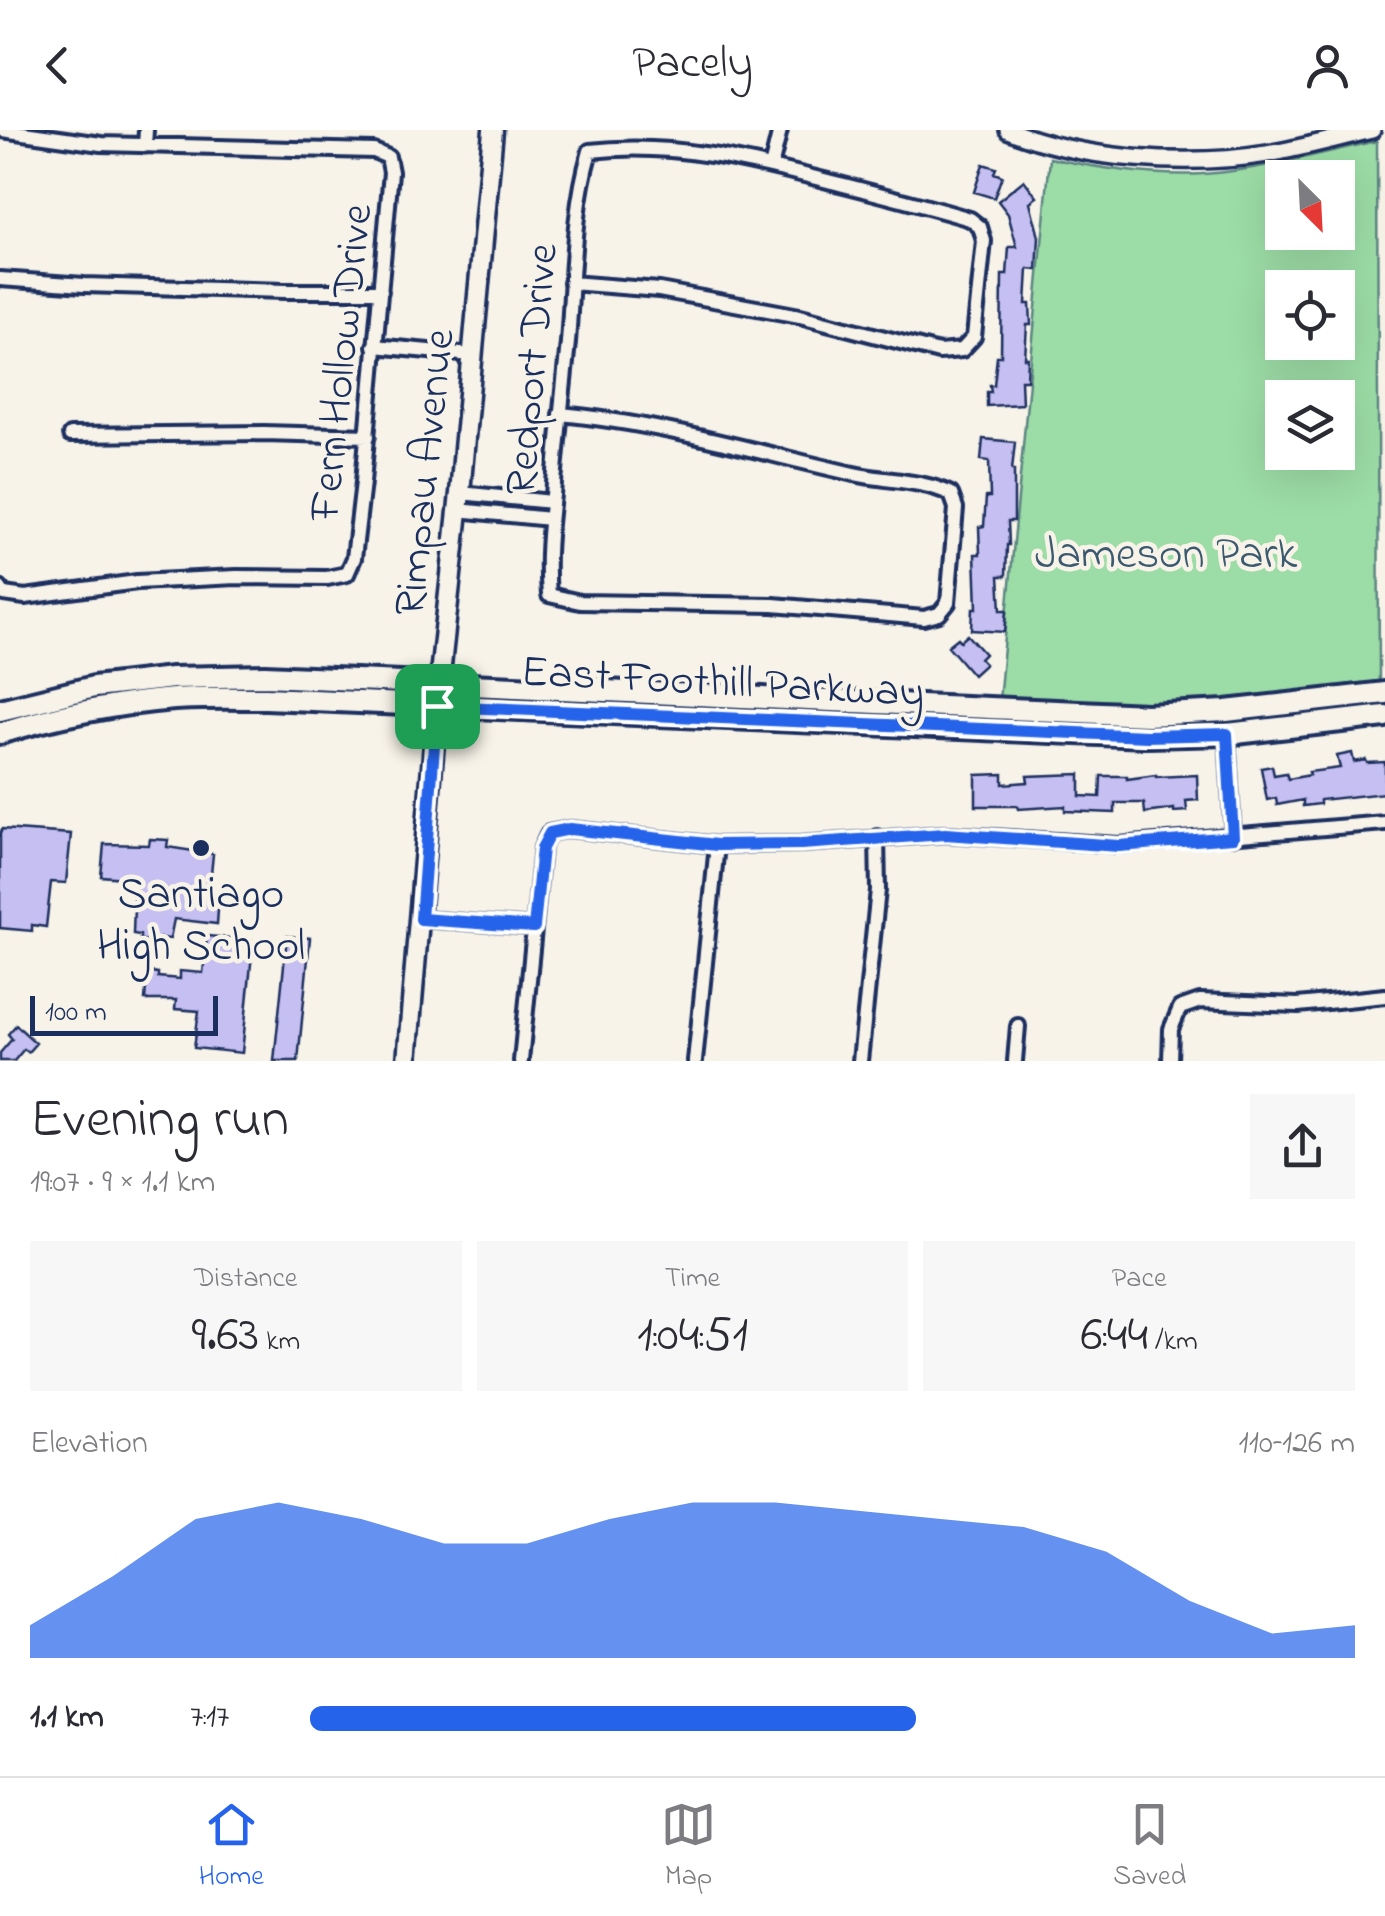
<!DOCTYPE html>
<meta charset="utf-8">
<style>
body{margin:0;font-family:"Indie Flower",sans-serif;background:#f7f7f7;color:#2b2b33;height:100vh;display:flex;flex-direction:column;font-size:38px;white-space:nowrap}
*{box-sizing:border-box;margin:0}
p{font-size:32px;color:#7c7c81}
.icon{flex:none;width:55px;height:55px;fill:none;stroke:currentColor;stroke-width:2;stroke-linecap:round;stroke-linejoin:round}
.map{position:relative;height:931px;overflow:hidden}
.drawer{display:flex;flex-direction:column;background:#fff;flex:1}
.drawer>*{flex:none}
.needle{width:65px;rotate:156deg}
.controls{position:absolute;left:1265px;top:30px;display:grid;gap:20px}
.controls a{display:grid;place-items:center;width:90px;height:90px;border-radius:0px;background:#fff;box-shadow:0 10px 40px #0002;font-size:50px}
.scale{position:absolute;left:30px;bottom:25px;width:188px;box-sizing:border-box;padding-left:10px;border:5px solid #1b2f5e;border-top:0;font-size:28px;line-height:35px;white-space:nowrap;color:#1b2f5e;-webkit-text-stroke:8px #f7f3e8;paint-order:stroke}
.pin{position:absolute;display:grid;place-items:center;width:85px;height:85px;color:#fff;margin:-42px;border-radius:20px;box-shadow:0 5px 15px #0006}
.round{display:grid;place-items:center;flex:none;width:105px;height:105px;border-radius:0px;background:#f7f7f7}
.head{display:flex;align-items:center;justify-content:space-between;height:170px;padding:0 30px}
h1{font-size:55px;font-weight:600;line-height:75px}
.figures{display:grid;grid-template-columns:repeat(3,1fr);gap:15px;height:170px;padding:10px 30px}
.figures div{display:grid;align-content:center;border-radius:0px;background:#f7f7f7;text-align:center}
.figures b{font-size:50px;font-weight:600}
.figures small{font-size:28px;font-weight:400}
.figures p{font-size:28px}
.chart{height:280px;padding:20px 30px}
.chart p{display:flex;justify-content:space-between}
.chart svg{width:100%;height:180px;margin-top:10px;fill:#2563eb;opacity:.7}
ul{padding:0 30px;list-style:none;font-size:32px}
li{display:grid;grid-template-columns:160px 120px 1fr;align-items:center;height:75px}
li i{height:25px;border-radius:12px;background:#2563eb}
header{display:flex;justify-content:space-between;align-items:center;height:130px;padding:0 30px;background:#fff;font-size:45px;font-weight:600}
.menu{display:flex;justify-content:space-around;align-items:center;height:140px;border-top:2px solid #e1e1e2;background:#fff;font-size:28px;color:#7c7c81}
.menu a{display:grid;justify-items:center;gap:5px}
.menu .current{color:#2563eb}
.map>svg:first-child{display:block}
.green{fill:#9cdca6;stroke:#5c8682;stroke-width:2.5;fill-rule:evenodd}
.building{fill:#c6bff1;stroke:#1b2f5e;stroke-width:2.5}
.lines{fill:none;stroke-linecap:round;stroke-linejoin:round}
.minor-casing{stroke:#1b2f5e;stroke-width:20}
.tertiary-casing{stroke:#1b2f5e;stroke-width:22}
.secondary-casing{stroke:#1b2f5e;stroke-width:25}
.primary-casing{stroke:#1b2f5e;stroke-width:28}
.minor{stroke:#f7f3e8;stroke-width:12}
.tertiary{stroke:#f7f3e8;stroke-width:15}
.secondary{stroke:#f7f3e8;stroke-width:18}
.primary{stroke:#f7f3e8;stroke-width:20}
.route-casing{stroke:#fff;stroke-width:20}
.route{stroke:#2563eb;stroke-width:12}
.poi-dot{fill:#1b2f5e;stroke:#f7f3e8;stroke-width:4}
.labels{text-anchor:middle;stroke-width:9;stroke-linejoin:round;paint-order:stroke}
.street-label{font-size:45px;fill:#1b2f5e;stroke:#f7f3e8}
.park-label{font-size:45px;fill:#3b5a70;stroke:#f7f3e8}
.poi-label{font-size:45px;fill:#1b2f5e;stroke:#f7f3e8}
</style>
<header><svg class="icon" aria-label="back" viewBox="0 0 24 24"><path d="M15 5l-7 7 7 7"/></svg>Pacely<svg class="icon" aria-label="person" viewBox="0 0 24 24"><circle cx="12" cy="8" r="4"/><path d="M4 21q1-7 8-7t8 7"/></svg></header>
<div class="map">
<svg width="1385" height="931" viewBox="0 0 1385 931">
<rect width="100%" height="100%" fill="#f7f3e8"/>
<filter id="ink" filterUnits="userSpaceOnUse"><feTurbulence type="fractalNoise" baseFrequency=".01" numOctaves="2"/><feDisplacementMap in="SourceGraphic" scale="20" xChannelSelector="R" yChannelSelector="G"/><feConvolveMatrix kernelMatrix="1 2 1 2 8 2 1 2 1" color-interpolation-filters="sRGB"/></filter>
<g filter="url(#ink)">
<!-- green -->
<path class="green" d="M 1377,11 L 1379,551 L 1189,574 L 999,571 L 1050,28 C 1097,38 1155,47 1203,44 C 1262,40 1320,23 1377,11 ZM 1282,48 L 1338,48 L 1338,102 L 1282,102 ZM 1282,158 L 1338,158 L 1338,212 L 1282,212 ZM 1282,268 L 1338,268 L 1338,322 L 1282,322 Z"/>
<!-- building -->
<path class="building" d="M 983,34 L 996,38 L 994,43 L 1002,46 L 994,68 L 974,62 Z
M 1024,50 L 1037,67 L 1030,72 L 1039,107 L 1037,140 L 1028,139 L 1026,174 L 1030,174 L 1031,195 L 1027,195 L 1025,228 L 1028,228 L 1027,250 L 1021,250 L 1022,274 L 987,276 L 987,262 L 991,262 L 990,255 L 994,255 L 997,226 L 1001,226 L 1002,145 L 1007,145 L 1009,117 L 1017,117 L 1008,84 L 998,71 Z
M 983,309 L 1015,312 L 1012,340 L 1014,340 L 1014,391 L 1008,391 L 1009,415 L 1007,415 L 1006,446 L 999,446 L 1001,480 L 1007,480 L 1005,502 L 972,500 L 973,478 L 977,478 L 975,424 L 980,424 L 979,397 L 984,396 L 986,367 L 990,367 L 989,331 L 981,330 Z
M 968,505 L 985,524 L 980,529 L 985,534 L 973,545 L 948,516 L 958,508 L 961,511 Z
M 1352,623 L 1354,632 L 1366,630 L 1367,633 L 1385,632 L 1385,663 L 1320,670 L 1320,674 L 1303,676 L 1303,670 L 1277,675 L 1276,668 L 1267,670 L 1261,638 L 1272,636 L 1274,645 L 1286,643 L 1288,649 L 1310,645 L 1309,642 L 1340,638 L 1337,626 Z
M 1003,644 L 1003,654 L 1028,652 L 1027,646 L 1080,644 L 1080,666 L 1100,667 L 1101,646 L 1127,646 L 1127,649 L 1156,645 L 1156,647 L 1197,645 L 1198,670 L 1186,671 L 1187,681 L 1174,682 L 1174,679 L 1145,683 L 1144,673 L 1115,673 L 1115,683 L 1065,681 L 1065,676 L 1018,679 L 1017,676 L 976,676 L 976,645 Z
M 2,699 L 71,704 L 66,753 L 51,752 L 46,797 L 32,795 L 32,801 L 0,798 L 0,704 Z
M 150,709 L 168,710 L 167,717 L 213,724 L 209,765 L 219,766 L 217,794 L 174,789 L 170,809 L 160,808 L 160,812 L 140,810 L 140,805 L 133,804 L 135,749 L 101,746 L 104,714 L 149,715 Z
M 207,806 L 252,810 L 253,814 L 242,923 L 194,918 L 199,881 L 175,879 L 176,870 L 145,870 L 147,842 L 158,843 L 158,847 L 180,849 L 180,841 L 203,843 Z
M 287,806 L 310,808 L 298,931 L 274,931 Z
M 16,895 L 36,913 L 28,922 L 24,919 L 14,931 L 0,931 L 0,923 L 12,909 L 8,904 Z"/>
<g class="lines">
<!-- minor casing -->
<g class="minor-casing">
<path id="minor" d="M 145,16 L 146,0
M 771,37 L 780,0
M 0,149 L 84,155 L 285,161 L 381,161
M 374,216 L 472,225
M 560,284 C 659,293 757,322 854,344 C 885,351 923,350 951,364 L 956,378 L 948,473 L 939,484 L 924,488 L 773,475 L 580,472 L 549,465 C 546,430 549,400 553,365 C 557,314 563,263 568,212 C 573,149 572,82 590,21 C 670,11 750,31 828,51 C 875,63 923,75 970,89 L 980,97 L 984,111 L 974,207 L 962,220 L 939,222 L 800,186 L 659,160 L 571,153
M 70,305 L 264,303 L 368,306
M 460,363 L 552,372
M 458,380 L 550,389
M 0,458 L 4,464 L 25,467 L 137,452 L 236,447 L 327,448 L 347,444 L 354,428 L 363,352 L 391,42 L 388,27 L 374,21 L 101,14 L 2,0
M 1227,604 L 1233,707
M 421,789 L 534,797
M 521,931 L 542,718 L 549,703 L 570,699 L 717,715 L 801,714 L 945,704 L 1119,715 L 1385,693
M 695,931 L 717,715
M 860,931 L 878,760 L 877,707
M 1015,931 L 1018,896
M 1170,931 L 1171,899 L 1180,878 L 1200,871 L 1298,875 L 1385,866"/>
</g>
<!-- tertiary casing -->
<g class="tertiary-casing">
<path id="tertiary" d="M 1008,0 C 1081,30 1188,37 1267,24 C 1302,18 1337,8 1372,0"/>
</g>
<!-- secondary casing -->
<g class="secondary-casing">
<path id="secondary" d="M 407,931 L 439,554 L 460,363 L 493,0"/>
</g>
<!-- primary casing -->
<g class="primary-casing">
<path id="primary" d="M 0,580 L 94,557 L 172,548 L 265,546 L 1147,585 L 1226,581 L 1385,563
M 0,603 C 57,585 115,574 174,569 C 204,567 236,568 266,568 L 1147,606 L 1227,604 L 1385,586"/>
</g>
<!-- minor -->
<use href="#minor" class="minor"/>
<!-- tertiary -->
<use href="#tertiary" class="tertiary"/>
<!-- secondary -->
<use href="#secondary" class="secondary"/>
<!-- primary -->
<use href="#primary" class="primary"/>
</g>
</g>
<g class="lines" filter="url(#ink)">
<!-- route casing -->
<g class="route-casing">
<path id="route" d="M 437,576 L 1147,606 L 1227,604 L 1233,707 L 1119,716 L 945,704 L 801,714 L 717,715 L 570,699 L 550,703 L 542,718 L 534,797 L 421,789 Z"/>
</g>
<!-- route -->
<use href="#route" class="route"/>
</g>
<!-- markers -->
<circle class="poi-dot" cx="201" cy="718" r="10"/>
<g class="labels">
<!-- street labels -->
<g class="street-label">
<text transform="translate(338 232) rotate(-84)" y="16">Fern Hollow Drive</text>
<text transform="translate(529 239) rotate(-85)" y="16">Redport Drive</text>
<text transform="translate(422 342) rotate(-84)" y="16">Rimpau Avenue</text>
<text transform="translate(723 549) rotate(3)" y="16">East Foothill Parkway</text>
</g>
<!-- park labels -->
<g class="park-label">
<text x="1166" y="437">Jameson Park</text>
</g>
<!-- poi labels -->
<g class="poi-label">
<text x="201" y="777">Santiago<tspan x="201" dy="52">High School</tspan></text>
</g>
</g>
</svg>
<div class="controls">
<a><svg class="needle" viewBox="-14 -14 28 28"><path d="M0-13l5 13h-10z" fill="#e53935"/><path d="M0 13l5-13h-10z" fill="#7c7c81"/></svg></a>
<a><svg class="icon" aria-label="locate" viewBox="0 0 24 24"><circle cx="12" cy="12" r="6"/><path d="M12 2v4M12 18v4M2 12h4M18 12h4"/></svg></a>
<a><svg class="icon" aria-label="layers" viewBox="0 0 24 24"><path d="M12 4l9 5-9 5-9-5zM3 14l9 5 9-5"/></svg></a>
</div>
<div class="scale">100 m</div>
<div class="pin" style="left:437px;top:576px;background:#1e9e55"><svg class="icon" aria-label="arrive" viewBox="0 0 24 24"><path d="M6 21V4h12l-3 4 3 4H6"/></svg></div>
</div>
<section class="drawer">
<div class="head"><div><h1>Evening run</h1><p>19:07 · 9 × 1.1 km</p></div><a class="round"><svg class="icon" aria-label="share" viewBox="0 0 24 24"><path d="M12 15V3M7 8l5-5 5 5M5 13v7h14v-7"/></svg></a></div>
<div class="figures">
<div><p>Distance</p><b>9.63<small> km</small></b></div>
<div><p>Time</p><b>1:04:51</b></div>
<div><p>Pace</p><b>6:44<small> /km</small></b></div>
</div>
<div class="chart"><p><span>Elevation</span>110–126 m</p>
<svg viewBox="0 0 160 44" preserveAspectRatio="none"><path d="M0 44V36L10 24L20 10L30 6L40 10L50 16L60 16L70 10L80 6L90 6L100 8L110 10L120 12L130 18L140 30L150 38L160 36V44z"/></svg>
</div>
<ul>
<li><b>1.1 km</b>7:17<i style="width:58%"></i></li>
</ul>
</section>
<nav class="menu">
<a class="current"><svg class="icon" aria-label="home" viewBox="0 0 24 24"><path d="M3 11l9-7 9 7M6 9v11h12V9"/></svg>Home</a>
<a><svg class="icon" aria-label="map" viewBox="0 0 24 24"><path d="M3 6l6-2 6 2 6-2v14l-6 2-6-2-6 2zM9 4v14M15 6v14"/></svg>Map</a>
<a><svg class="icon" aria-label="saved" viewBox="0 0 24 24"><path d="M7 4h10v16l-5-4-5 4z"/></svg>Saved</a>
</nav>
